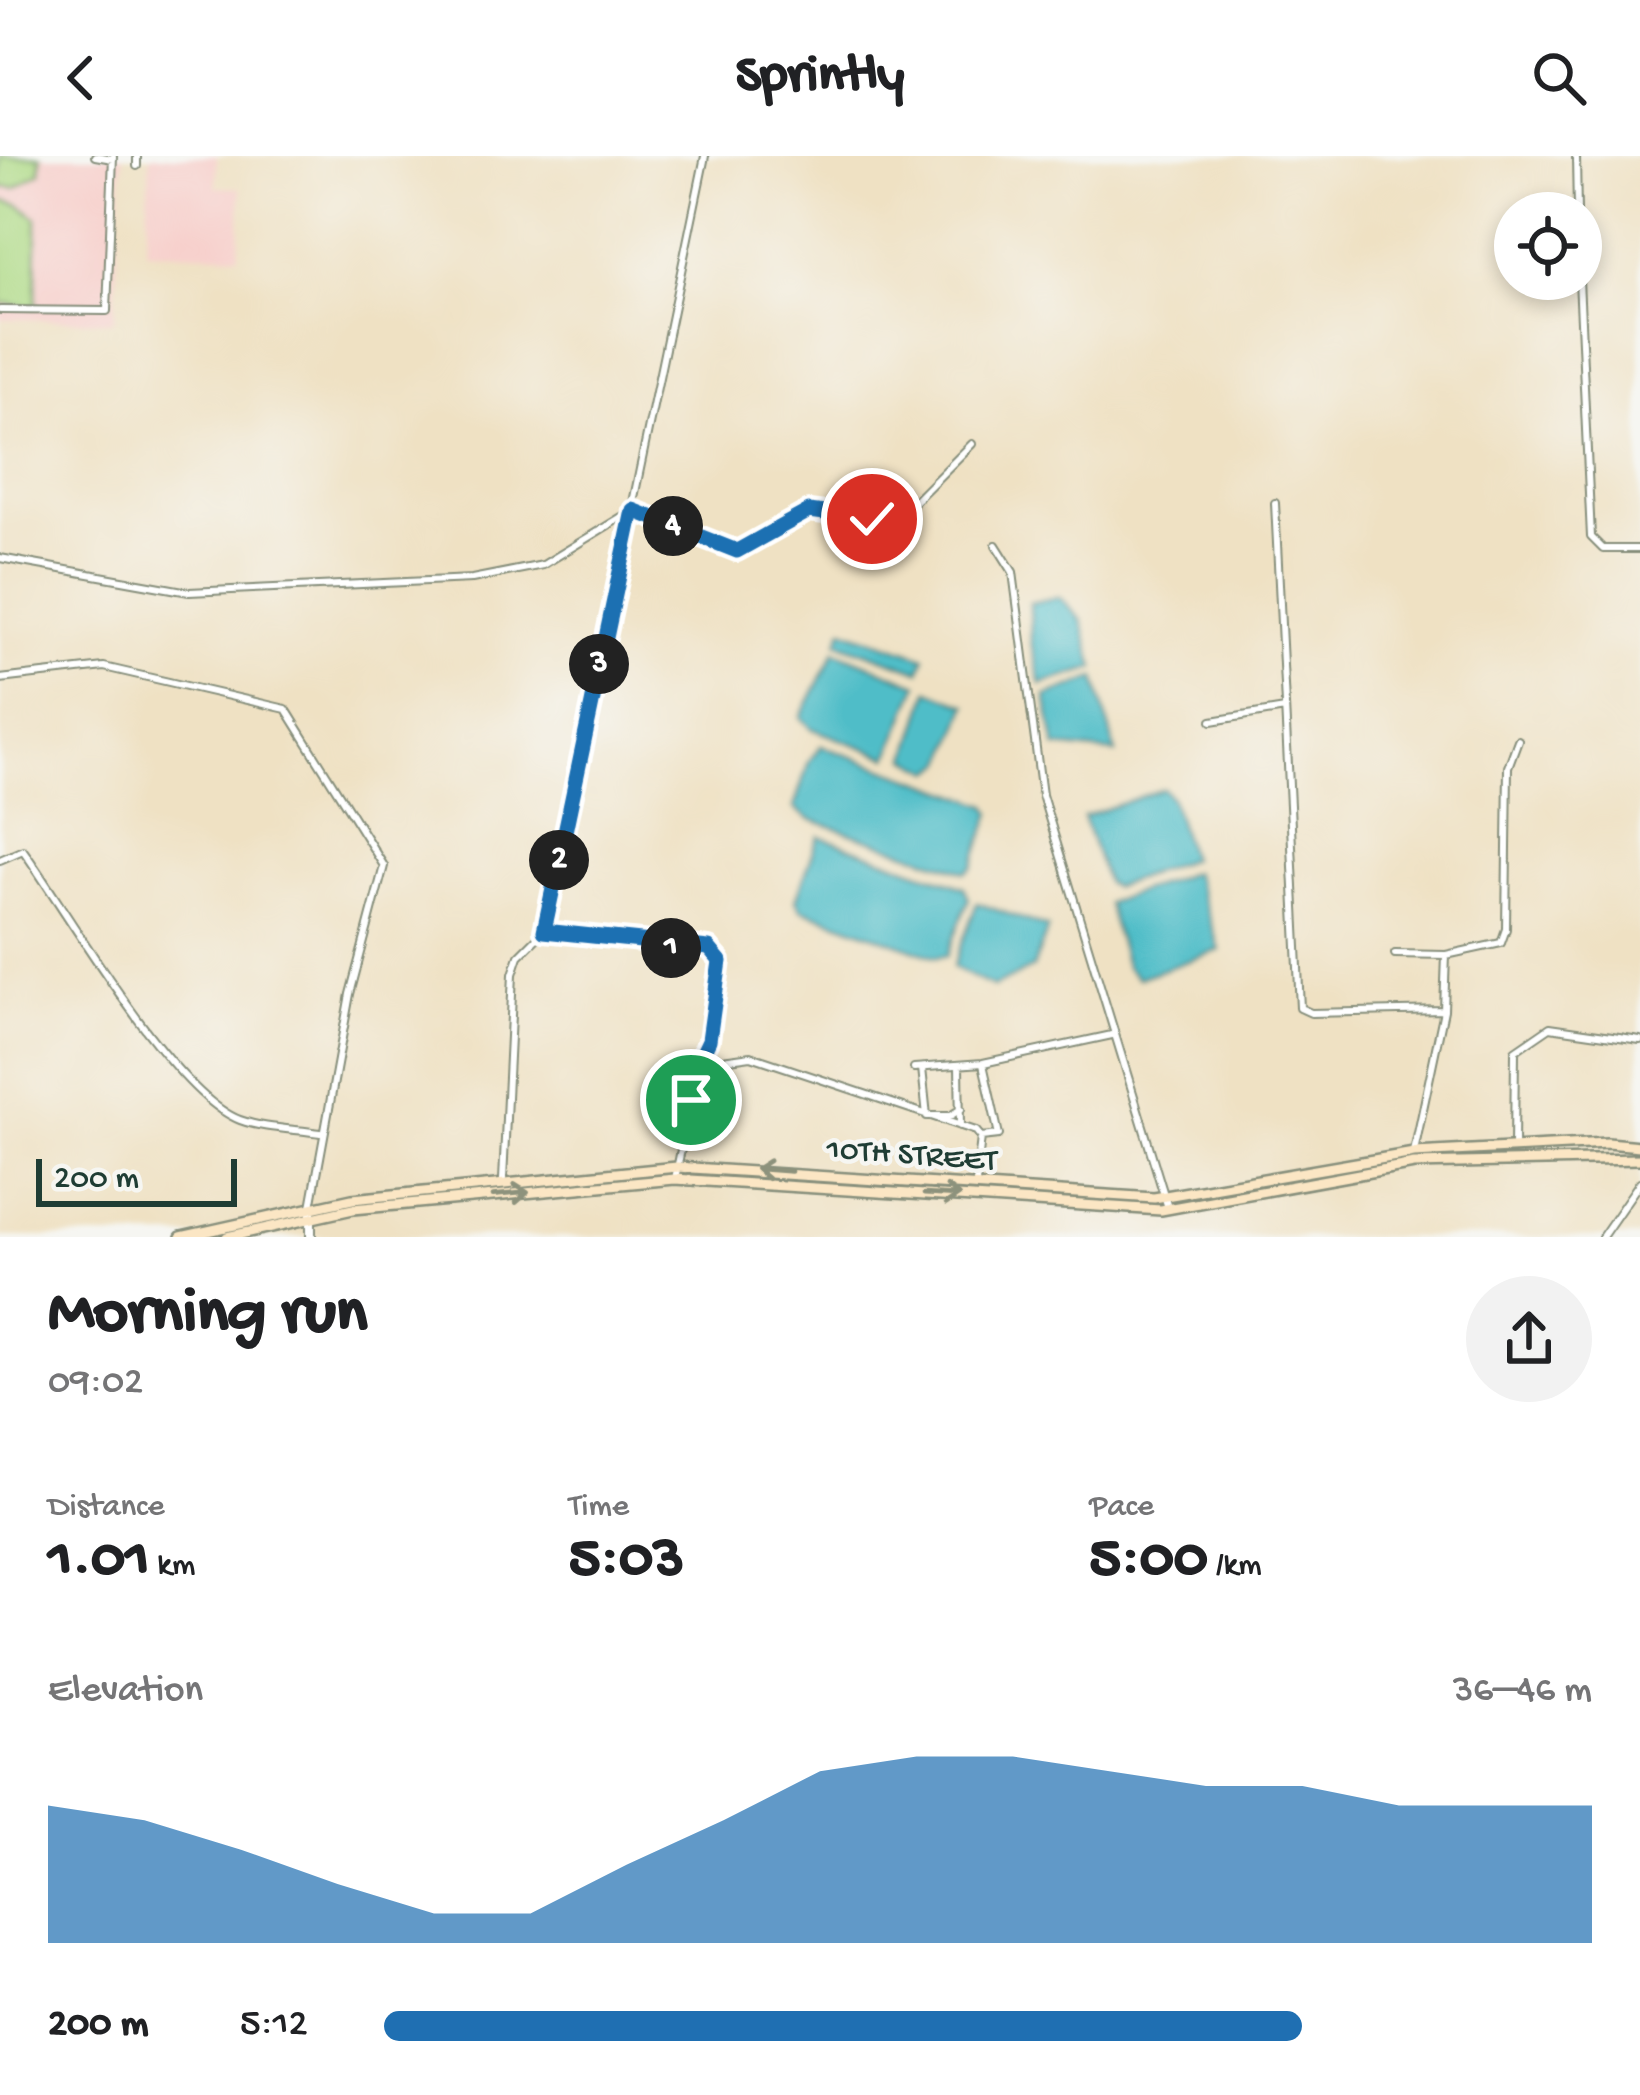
<!DOCTYPE html>
<meta charset="utf-8">
<style>
body{margin:0;font-family:"Gochi Hand",sans-serif;background:#f2f2f2;color:#202124;height:100vh;display:flex;flex-direction:column;font-size:45px;white-space:nowrap}
*{box-sizing:border-box;margin:0}
p{font-size:39px;color:#757577}
.icon{flex:none;width:66px;height:66px;fill:none;stroke:currentColor;stroke-width:2;stroke-linecap:round;stroke-linejoin:round}
.map{position:relative;height:1081px;overflow:hidden}
.side{display:flex;flex-direction:column;background:#fff;flex:1}
.side>*{flex:none}
.buttons{position:absolute;left:1494px;top:36px;display:grid;gap:24px}
.buttons a{display:grid;place-items:center;width:108px;height:108px;border-radius:50%;background:#fff;box-shadow:0 6px 18px #0003;font-size:60px}
.scale{position:absolute;left:36px;bottom:30px;width:201px;box-sizing:border-box;padding-left:12px;border:6px solid #1f3d34;border-top:0;font-size:33px;line-height:42px;white-space:nowrap;color:#1f3d34;-webkit-text-stroke:9px #f6f6f2;paint-order:stroke}
.pin{position:absolute;display:grid;place-items:center;width:102px;height:102px;color:#fff;margin:-51px;border:6px solid #fff;border-radius:50%;box-shadow:0 3px 12px #0007}
.km{position:absolute;width:60px;height:60px;margin:-30px;border-radius:50%;background:#222;color:#fff;font-size:33px;line-height:60px;text-align:center}
.round{display:grid;place-items:center;flex:none;width:126px;height:126px;border-radius:63px;background:#f2f2f2}
.head{display:flex;align-items:center;justify-content:space-between;height:204px;padding:0 48px}
h1{font-size:66px;font-weight:700;line-height:90px}
.stats{display:grid;grid-template-columns:repeat(3,1fr);gap:18px;height:204px;padding:12px 48px}
.stats div{display:grid;align-content:center}
.stats b{font-size:60px;font-weight:700}
.stats small{font-size:33px;font-weight:400}
.stats p{font-size:33px}
.chart{height:336px;padding:24px 48px}
.chart p{display:flex;justify-content:space-between}
.chart svg{width:100%;height:216px;margin-top:12px;fill:#1f6fb2;opacity:.7}
ul{padding:0 48px;list-style:none;font-size:39px}
li{display:grid;grid-template-columns:192px 144px 1fr;align-items:center;height:90px}
li i{height:30px;border-radius:15px;background:#1f6fb2}
header{display:flex;justify-content:space-between;align-items:center;height:156px;padding:0 48px;background:#fff;font-size:54px;font-weight:700}
.map>svg:first-child{display:block}
.built{fill:#f7d0cc}
.green{fill:#afda86;stroke:#678c5d;stroke-width:3}
.water{fill:#50bdc8;stroke:#387d7e;stroke-width:3}
.lines{fill:none;stroke-linecap:round;stroke-linejoin:round}
.minor-casing{stroke:#878f7c;stroke-width:10}
.tertiary-casing{stroke:#878f7c;stroke-width:12}
.secondary-casing{stroke:#878f7c;stroke-width:14}
.minor{stroke:#fff;stroke-width:6}
.tertiary{stroke:#fff;stroke-width:8}
.secondary{stroke:#fbe6c4;stroke-width:9}
.oneway{stroke:#8d927c}
.route-casing{stroke:#fff;stroke-width:24}
.route{stroke:#1f6fb2;stroke-width:15}
.labels{text-anchor:middle;stroke-width:9;stroke-linejoin:round;paint-order:stroke}
.street-label{font-size:33px;fill:#1f3d34;stroke:#f6f6f2}
</style>
<header><svg class="icon" aria-label="back" viewBox="0 0 24 24"><path d="M15 5l-7 7 7 7"/></svg>Sprintly<svg class="icon" aria-label="search" viewBox="0 0 24 24"><circle cx="10" cy="10" r="6"/><path d="M15 15l6 6"/></svg></header>
<div class="map">
<svg width="1640" height="1081" viewBox="0 0 1640 1081">
<rect width="100%" height="100%" fill="#f6f6f2"/>
<filter id="ink" filterUnits="userSpaceOnUse"><feTurbulence type="fractalNoise" baseFrequency=".00833" numOctaves="2"/><feDisplacementMap in="SourceGraphic" scale="24" xChannelSelector="R" yChannelSelector="G"/><feConvolveMatrix kernelMatrix="1 2 1 2 8 2 1 2 1" color-interpolation-filters="sRGB"/></filter>
<filter id="wash" filterUnits="userSpaceOnUse"><feTurbulence type="fractalNoise" baseFrequency=".004" numOctaves="4" result="noise"/><feDisplacementMap in="SourceGraphic" scale="48" xChannelSelector="R" yChannelSelector="G"/><feGaussianBlur stdDeviation="2.7" result="paint"/><feColorMatrix in="noise" values="0 0 0 0 0 0 0 0 0 0 0 0 0 0 0 0 0 1.4 0 .05"/><feComposite in="paint" operator="in"/></filter>
<g filter="url(#wash)">
<rect width="100%" height="100%" fill="#efe1c3"/>
<!-- built -->
<path class="built" d="M 0,0 L 123,0 L 114,165 L 0,163 Z
M 150,0 L 217,0 L 216,31 L 241,32 L 239,99 L 146,95 Z"/>
<!-- green -->
<path class="green" d="M 0,0 L 41,0 L 40,16 L 16,32 L 0,31 Z
M 0,44 L 20,49 L 37,62 L 36,151 L 0,147 Z"/>
<!-- water -->
<path class="water" d="M 1059,441 L 1082,465 L 1095,512 L 1041,528 L 1031,487 L 1030,447 Z
M 843,473 L 925,501 L 920,515 L 838,486 Z
M 835,495 L 918,528 L 889,601 L 813,573 L 801,562 Z
M 1096,522 L 1116,597 L 1056,591 L 1046,540 Z
M 929,534 L 967,549 L 946,606 L 933,615 L 908,602 Z
M 821,590 L 988,649 L 992,657 L 973,710 L 966,716 L 809,663 L 794,652 L 809,605 Z
M 1163,633 L 1171,642 L 1190,703 L 1113,731 L 1106,727 L 1083,661 Z
M 819,680 L 964,731 L 969,742 L 947,800 L 936,801 L 801,753 L 796,744 Z
M 1193,716 L 1220,794 L 1138,822 L 1126,811 L 1107,747 Z
M 977,747 L 1048,772 L 1033,812 L 993,831 L 953,811 Z"/>
</g>
<g filter="url(#ink)">
<g class="lines">
<!-- minor casing -->
<g class="minor-casing">
<path id="minor" d="M 95,0 L 113,3
M 137,0 L 137,10
M 1576,0 L 1577,57
M 1579,123 L 1591,381 L 1603,393 L 1640,393
M 0,154 L 107,155 L 113,0
M 1275,347 L 1300,852 L 1311,857 L 1444,854
M 996,389 L 1013,416 L 1042,639 L 1168,1052
M 0,402 L 189,436 L 472,423 L 543,409 L 633,354 L 737,395 L 809,355 L 872,363 L 900,360 L 972,288
M 0,523 L 104,511 L 286,553 L 384,710 L 350,838 L 311,1051
M 1212,565 L 1285,553
M 0,704 L 23,694 C 68,757 172,938 240,964 C 264,973 296,973 321,977
M 544,775 L 660,791 L 709,792 L 720,805 L 709,884 L 689,926 L 691,944 L 675,1023
M 1395,798 L 1446,799 L 1501,787 L 1506,773 L 1508,611 L 1518,584
M 700,907 L 751,900 L 976,975 L 981,981 L 976,1027
M 959,909 L 960,970
M 914,912 L 983,907 L 1112,879
M 922,912 L 927,960 L 950,960 L 961,953
M 981,981 L 999,979 L 983,908
M 1514,991 L 1515,895 L 1550,871 L 1640,884
M 1414,996 L 1444,854 L 1446,799
M 503,1024 L 513,818 L 519,800 L 544,775 L 705,0
M 1602,1081 L 1640,1026"/>
</g>
<!-- tertiary casing -->
<g class="tertiary-casing">
<path id="tertiary" d="M 311,1051 L 311,1081"/>
</g>
<!-- secondary casing -->
<g class="secondary-casing">
<path id="secondary" d="M 181,1081 L 352,1043 L 677,1011 L 1154,1042 L 1414,997 L 1607,987 L 1640,990
M 227,1081 L 353,1053 L 675,1023 L 1161,1054 L 1414,1008 L 1640,1003"/>
</g>
<!-- minor -->
<use href="#minor" class="minor"/>
<!-- tertiary -->
<use href="#tertiary" class="tertiary"/>
<!-- secondary -->
<use href="#secondary" class="secondary"/>
</g>
<!-- one-way arrows -->
<defs><path id="oneway-shaft" d="M-6 0H5M1.5-3L5.5 0L1.5 3" fill="none" stroke-width="1.6" stroke-linecap="round" stroke-linejoin="round" transform="scale(3)"/></defs>
<g class="oneway">
<use href="#oneway-shaft" transform="translate(773 1014) rotate(-176)"/>
<use href="#oneway-shaft" transform="translate(511 1038) rotate(-5)"/>
<use href="#oneway-shaft" transform="translate(942 1039) rotate(3)"/>
</g>
</g>
<g class="lines" filter="url(#ink)">
<!-- route casing -->
<g class="route-casing">
<path id="route" d="M 691,944 L 689,926 L 709,884 L 720,805 L 709,792 L 544,775 L 633,354 L 737,395 L 809,355 L 872,363"/>
</g>
<!-- route -->
<use href="#route" class="route"/>
</g>
<g class="labels">
<!-- street labels -->
<g class="street-label">
<text transform="translate(912 995) rotate(4)" y="12">10TH STREET</text>
</g>
</g>
</svg>
<div class="buttons">
<a><svg class="icon" aria-label="locate" viewBox="0 0 24 24"><circle cx="12" cy="12" r="6"/><path d="M12 2v4M12 18v4M2 12h4M18 12h4"/></svg></a>
</div>
<div class="scale">200 m</div>
<div class="pin" style="left:691px;top:944px;background:#1e9e55"><svg class="icon" aria-label="arrive" viewBox="0 0 24 24"><path d="M6 21V4h12l-3 4 3 4H6"/></svg></div>
<div class="pin" style="left:872px;top:363px;background:#d93025"><svg class="icon" aria-label="check" viewBox="0 0 24 24"><path d="M5 12l5 5 9-10"/></svg></div>
<b class="km" style="left:671px;top:792px">1</b>
<b class="km" style="left:559px;top:704px">2</b>
<b class="km" style="left:599px;top:508px">3</b>
<b class="km" style="left:673px;top:370px">4</b>
</div>
<section class="side">
<div class="head"><div><h1>Morning run</h1><p>09:02</p></div><a class="round"><svg class="icon" aria-label="share" viewBox="0 0 24 24"><path d="M12 15V3M7 8l5-5 5 5M5 13v7h14v-7"/></svg></a></div>
<div class="stats">
<div><p>Distance</p><b>1.01<small> km</small></b></div>
<div><p>Time</p><b>5:03</b></div>
<div><p>Pace</p><b>5:00<small> /km</small></b></div>
</div>
<div class="chart"><p><span>Elevation</span>36–46 m</p>
<svg viewBox="0 0 160 44" preserveAspectRatio="none"><path d="M0 44V16L10 19L20 25L30 32L40 38L50 38L60 28L70 19L80 9L90 6L100 6L110 9L120 12L130 12L140 16L150 16L160 16V44z"/></svg>
</div>
<ul>
<li><b>200 m</b>5:12<i style="width:76%"></i></li>
</ul>
</section>
